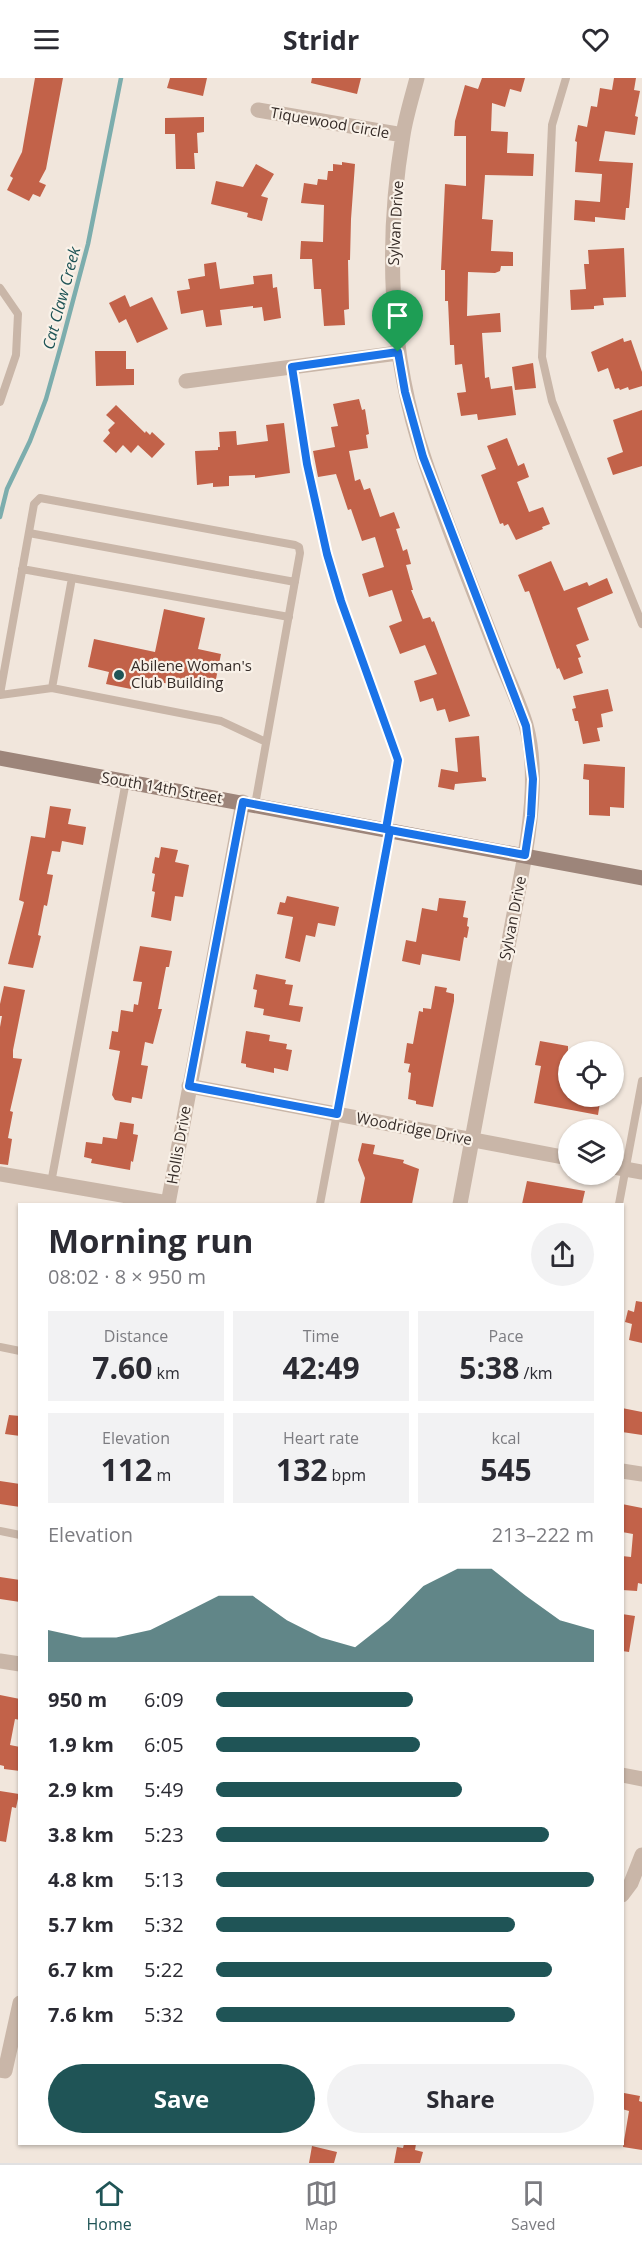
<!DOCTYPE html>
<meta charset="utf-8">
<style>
body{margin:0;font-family:"Open Sans",sans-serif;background:#f2f2f3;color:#2b2b33;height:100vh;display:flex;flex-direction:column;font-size:22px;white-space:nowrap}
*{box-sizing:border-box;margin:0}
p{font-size:20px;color:#7c7c81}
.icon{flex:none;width:33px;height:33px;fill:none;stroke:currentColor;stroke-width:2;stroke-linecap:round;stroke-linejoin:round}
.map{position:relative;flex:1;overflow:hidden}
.panel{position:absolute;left:18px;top:1125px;width:606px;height:942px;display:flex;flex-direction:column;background:#fff;border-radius:0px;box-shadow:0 2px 4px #0004}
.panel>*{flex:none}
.tools{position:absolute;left:558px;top:963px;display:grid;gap:12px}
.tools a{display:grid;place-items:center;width:66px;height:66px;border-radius:50%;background:#fff;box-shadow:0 2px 4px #0004;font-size:30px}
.pin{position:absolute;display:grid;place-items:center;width:51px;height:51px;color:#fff;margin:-62px -26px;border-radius:50% 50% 50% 0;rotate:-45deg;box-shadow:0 0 6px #0007}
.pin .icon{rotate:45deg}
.round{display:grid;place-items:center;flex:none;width:63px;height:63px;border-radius:32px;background:#f2f2f3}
.overview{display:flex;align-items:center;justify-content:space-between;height:102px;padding:0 30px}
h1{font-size:33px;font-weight:700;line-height:45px}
.figures{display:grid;grid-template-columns:repeat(3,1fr);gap:9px;height:102px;padding:6px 30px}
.figures div{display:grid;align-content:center;border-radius:0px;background:#f2f2f3;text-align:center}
.figures b{font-size:30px;font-weight:700}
.figures small{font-size:16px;font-weight:400}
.figures p{font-size:16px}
.chart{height:168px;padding:12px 30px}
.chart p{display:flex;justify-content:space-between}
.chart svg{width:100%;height:108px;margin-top:6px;fill:#1f5456;opacity:.7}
.cta{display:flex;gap:12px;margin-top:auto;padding:12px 30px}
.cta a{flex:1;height:69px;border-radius:36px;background:#1f5456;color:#fff;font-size:24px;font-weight:700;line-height:69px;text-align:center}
.cta a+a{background:#f2f2f3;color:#2b2b33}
ul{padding:0 30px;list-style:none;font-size:20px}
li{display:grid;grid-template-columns:96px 72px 1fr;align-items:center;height:45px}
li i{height:15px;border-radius:8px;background:#1f5456}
header{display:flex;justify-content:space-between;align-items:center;height:78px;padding:0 30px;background:#fff;font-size:27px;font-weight:700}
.menu{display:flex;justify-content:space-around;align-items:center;height:84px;border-top:2px solid #e1e1e2;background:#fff;font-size:16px;color:#7c7c81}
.menu a{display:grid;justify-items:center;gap:3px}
.menu .current{color:#1f5456}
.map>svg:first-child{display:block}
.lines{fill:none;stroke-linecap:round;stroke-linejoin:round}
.stream{stroke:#7cadad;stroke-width:4.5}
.building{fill:#c26249}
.lane{stroke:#c9b6a8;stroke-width:8}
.street{stroke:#c9b6a8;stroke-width:15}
.secondary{stroke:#9d857a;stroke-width:15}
.route-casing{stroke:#fff;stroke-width:12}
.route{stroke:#1a73e8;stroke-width:8}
.poi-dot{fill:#1f5456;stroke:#f9f1e8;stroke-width:2}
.labels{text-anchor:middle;stroke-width:4.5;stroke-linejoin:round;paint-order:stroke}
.street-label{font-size:15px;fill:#362c28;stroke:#f9f1e8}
.poi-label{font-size:15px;fill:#362c28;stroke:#f9f1e8;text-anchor:start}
.water-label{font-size:16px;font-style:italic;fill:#1f5456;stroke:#f9f1e8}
</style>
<header><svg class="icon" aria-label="menu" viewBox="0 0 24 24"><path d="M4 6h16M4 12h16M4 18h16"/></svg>Stridr<svg class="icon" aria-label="heart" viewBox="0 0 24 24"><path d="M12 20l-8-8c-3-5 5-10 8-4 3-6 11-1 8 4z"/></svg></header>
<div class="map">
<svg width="642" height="2085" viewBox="0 0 642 2085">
<rect width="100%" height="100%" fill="#f1e6dc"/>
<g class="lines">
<!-- stream -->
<path class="stream" d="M 0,439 L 7,411 L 30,363 L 46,321 L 62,264 L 88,166 L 121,0"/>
</g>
<!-- building -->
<path class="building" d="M 35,0 L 63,0 L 46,91 L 39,104 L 46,107 L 40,119 L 33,116 L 29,123 L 7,112 L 13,100 L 10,98 L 22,74 Z
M 170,0 L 207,0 L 203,18 L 167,10 Z
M 312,0 L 361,0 L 357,16 L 311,5 Z
M 482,0 L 525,0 L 521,14 L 510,11 L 505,29 L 492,25 L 491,53 L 508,54 L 507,75 L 534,76 L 533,98 L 485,97 L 482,141 L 493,142 L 491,173 L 513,174 L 513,188 L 501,188 L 500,193 L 495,195 L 468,194 L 467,238 L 500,235 L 501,254 L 482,255 L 485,300 L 489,299 L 491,311 L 512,308 L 516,337 L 478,342 L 477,336 L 461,338 L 457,315 L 466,314 L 462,286 L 455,287 L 454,267 L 450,267 L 448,223 L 445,223 L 445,192 L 441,192 L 445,106 L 466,108 L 466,58 L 454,58 L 455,43 L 465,7 L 478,11 Z
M 614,0 L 636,0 L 634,12 L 640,13 L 635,38 L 638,39 L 635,57 L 605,53 L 599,83 L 633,85 L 629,130 L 626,130 L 625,142 L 595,139 L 595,144 L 574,142 L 575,122 L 600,124 L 602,96 L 575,94 L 577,64 L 575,63 L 578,47 L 587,49 L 591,28 L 597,29 L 600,10 L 612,12 Z
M 204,39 L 204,54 L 197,55 L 198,75 L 194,75 L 195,91 L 176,91 L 175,56 L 165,56 L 165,40 Z
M 342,84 L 355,86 L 351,141 L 350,182 L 348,182 L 349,231 L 344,232 L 345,247 L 324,248 L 321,211 L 314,211 L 312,181 L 300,181 L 301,163 L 323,164 L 324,127 L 301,125 L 304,105 L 317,107 L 318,101 L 327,102 L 328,93 L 333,93 L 333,86 L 342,87 Z
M 256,86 L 274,96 L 261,118 L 268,120 L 262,143 L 247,139 L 248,135 L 211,126 L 216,103 L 243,109 Z
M 624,170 L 626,219 L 603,220 L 604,227 L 594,228 L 594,231 L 571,232 L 570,212 L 586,211 L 584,186 L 589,186 L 588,172 Z
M 216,184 L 220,211 L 254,206 L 253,198 L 272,196 L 273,210 L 277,209 L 281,240 L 264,243 L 262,229 L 253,230 L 253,228 L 220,232 L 222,247 L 206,249 L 203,232 L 181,236 L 177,213 L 190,211 L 188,201 L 205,198 L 204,186 Z
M 125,217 L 130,229 L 152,219 L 168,251 L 137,265 L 126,241 L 119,245 L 109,225 Z
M 623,260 L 624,264 L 631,262 L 642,294 L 642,308 L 629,312 L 628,309 L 620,312 L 619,310 L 615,311 L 608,290 L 598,294 L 591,274 Z
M 95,273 L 126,273 L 126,291 L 134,291 L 134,307 L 96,308 Z
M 533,285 L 536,310 L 515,312 L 512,289 Z
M 359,321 L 362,332 L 365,331 L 369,356 L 366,357 L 368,370 L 349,373 L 355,403 L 360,401 L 364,412 L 370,410 L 380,439 L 394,434 L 400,450 L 396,451 L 403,473 L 407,471 L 411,486 L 406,487 L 413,512 L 411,512 L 423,541 L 430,539 L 432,544 L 434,543 L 470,638 L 449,644 L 445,631 L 437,633 L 433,620 L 420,624 L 414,603 L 437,596 L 425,567 L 400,576 L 389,548 L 402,543 L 392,512 L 369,519 L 362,496 L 384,489 L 375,459 L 362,463 L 351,431 L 348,432 L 336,396 L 318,399 L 313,373 L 335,369 L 331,349 L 338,348 L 333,326 Z
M 116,327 L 145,355 L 146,353 L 150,357 L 152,354 L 165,366 L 152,380 L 138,367 L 131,375 L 123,367 L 116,375 L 103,363 L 110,355 L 108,352 L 115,345 L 106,337 Z
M 642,332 L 642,388 L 613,397 L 607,380 L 623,374 L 613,342 Z
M 284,345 L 290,395 L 255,400 L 255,397 L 229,398 L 229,408 L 213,409 L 213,405 L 197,407 L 195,373 L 218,372 L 218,369 L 220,369 L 219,354 L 236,353 L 237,367 L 268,363 L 266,347 Z
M 507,360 L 518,388 L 524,385 L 529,399 L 517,404 L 529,434 L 543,429 L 550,446 L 542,449 L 543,451 L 516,462 L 508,446 L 504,448 L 503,445 L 500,446 L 481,397 L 496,391 L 487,368 Z
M 551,483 L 564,513 L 587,504 L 589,508 L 607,500 L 613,515 L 577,530 L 589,562 L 576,567 L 581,579 L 578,580 L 583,595 L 564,602 L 559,590 L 557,591 L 529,513 L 525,514 L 518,497 Z
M 164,531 L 205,540 L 198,571 L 221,576 L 215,606 L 197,602 L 195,611 L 134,599 L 131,611 L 106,606 L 109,594 L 88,589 L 94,561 L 155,574 Z
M 608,611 L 613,633 L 601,636 L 603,649 L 597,650 L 600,663 L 583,666 L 578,643 L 575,643 L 572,631 L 576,630 L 573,618 Z
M 479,658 L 482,699 L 486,700 L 486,703 L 455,706 L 454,712 L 438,709 L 441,691 L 458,694 L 455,660 Z
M 584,686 L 625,689 L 624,730 L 610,729 L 610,738 L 589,737 L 589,702 L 583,701 Z
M 50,728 L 71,731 L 68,746 L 86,749 L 83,767 L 62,763 L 60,774 L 52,773 L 47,796 L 53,797 L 47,828 L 44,827 L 38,857 L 41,858 L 33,890 L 8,886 L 24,824 L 19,822 L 31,758 L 45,760 Z
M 161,769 L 178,772 L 175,784 L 189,787 L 183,819 L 175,818 L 171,843 L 151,839 L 155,814 L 152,813 L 155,796 L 152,795 L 155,779 L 159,780 Z
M 287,818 L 339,829 L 335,848 L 318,845 L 315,859 L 306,857 L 300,884 L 285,880 L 293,839 L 277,836 L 280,824 L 285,825 Z
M 439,820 L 466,823 L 463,839 L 468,840 L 467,848 L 469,849 L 467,860 L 464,859 L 460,883 L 422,876 L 420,887 L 402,883 L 406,862 L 416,864 L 422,830 L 437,833 Z
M 140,868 L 172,873 L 169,889 L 166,889 L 158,931 L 162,931 L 153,966 L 145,964 L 141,987 L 148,988 L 142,1021 L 132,1019 L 131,1025 L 115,1022 L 112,1017 L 120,973 L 109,971 L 112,953 L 118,954 L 121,932 L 133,934 L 134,926 L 138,927 L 142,904 L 133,903 Z
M 256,896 L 286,902 L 285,906 L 293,907 L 289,927 L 303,929 L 300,944 L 263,937 L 264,931 L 254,929 L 257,912 L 253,911 Z
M 4,908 L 25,912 L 13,972 L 13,980 L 22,981 L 10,1033 L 13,1034 L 8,1060 L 12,1061 L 8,1087 L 0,1086 L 0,949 L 2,938 L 0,938 L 0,926 Z
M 435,908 L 447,910 L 446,914 L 454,916 L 454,923 L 433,1029 L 416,1026 L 416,1023 L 408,1021 L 411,995 L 408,994 L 410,986 L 404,985 L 407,965 L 413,966 L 419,933 L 423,934 L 423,930 L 431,931 Z
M 246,953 L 270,957 L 269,963 L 287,966 L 286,971 L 292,972 L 288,993 L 274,990 L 274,995 L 246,989 L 246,986 L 241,985 Z
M 540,963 L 568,968 L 568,986 L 564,1010 L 568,1010 L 568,1018 L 601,1018 L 598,1037 L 534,1025 L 541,988 L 535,987 Z
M 120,1044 L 134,1046 L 133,1056 L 138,1057 L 133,1084 L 131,1083 L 130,1092 L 91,1085 L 92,1081 L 84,1079 L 86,1064 L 102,1066 L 103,1059 L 117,1061 Z
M 362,1065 L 375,1067 L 373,1076 L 404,1082 L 403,1085 L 419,1091 L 412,1126 L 360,1126 L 365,1100 L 358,1082 Z
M 527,1103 L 585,1113 L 582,1126 L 522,1126 Z
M 636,1223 L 642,1224 L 642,1265 L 629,1262 L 632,1246 L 625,1244 L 628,1232 L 634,1234 Z
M 622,1330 L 642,1334 L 642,1357 L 622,1354 Z
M 9,1337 L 20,1338 L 20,1358 L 5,1356 Z
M 0,1403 L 20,1406 L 20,1429 L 0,1426 Z
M 622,1426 L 642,1430 L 642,1506 L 638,1505 L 637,1513 L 622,1512 L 622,1478 L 631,1479 L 633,1456 L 622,1454 Z
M 0,1499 L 20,1502 L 20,1524 L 0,1521 Z
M 622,1536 L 635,1538 L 629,1574 L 622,1573 Z
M 0,1617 L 20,1621 L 20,1642 L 15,1641 L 10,1667 L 20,1669 L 20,1693 L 4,1691 L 4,1688 L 0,1687 Z
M 0,1713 L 19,1716 L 16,1730 L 12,1729 L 6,1764 L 0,1763 Z
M 624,2015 L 640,2018 L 639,2023 L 642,2024 L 642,2072 L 623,2069 L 629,2033 L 622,2031 Z
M 404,2066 L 416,2066 L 415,2072 L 423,2074 L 420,2085 L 394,2085 L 397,2069 L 403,2070 Z
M 312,2068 L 337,2074 L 334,2085 L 309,2085 Z"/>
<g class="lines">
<!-- lane -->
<path class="lane" d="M 566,0 L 552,47 L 542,279 L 552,323 L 642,546
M 0,210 L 18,236 L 16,277 L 0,324
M 292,289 L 307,386 L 327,476 L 341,523 L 398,682 L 386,751
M 29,455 L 295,504
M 22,491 L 289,539
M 72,500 L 52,610 L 221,643 L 266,664
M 0,616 L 34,426 L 40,420 L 295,467 L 299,469 L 300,475 L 255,727
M 0,617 L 52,610
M 51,1105 L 126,703
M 320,1126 L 390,752
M 619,1126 L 642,1003
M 0,1269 L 20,1273
M 0,1453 L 20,1457"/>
<!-- street -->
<path class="street" d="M 417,0 C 412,19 406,38 403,57 C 385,164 389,277 424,380 C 446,447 474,513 499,579 C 508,601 519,624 526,647 C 537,688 532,735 525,777 L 460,1126
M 258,32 L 403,57
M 186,303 L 398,275
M 189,1008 L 568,1080
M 614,1089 L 642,1094
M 0,1096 L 168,1125
M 168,1126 L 243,724
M 622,1393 L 642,1396
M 0,1583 L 20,1586
M 622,1697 L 642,1701
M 622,1817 L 631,1805 L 642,1777
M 0,1992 L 5,1993 L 20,1925"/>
<!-- secondary -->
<path class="secondary" d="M 0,680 L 642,800"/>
</g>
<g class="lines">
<!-- route casing -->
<g class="route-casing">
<path id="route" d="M 398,274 L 405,314 L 423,379 L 526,648 L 533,701 L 531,738 L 525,777 L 390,752 L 337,1036 L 189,1008 L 243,724 L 386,751 L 398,682 L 341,523 L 327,476 L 307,386 L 292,289 Z"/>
</g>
<!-- route -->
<use href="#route" class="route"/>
</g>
<!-- markers -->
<circle class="poi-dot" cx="119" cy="597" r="6"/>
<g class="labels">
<!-- street labels -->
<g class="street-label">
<text transform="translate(330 45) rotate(10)" y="5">Tiquewood Circle</text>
<text transform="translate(396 145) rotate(-87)" y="5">Sylvan Drive</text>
<text transform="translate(162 710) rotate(10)" y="5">South 14th Street</text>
<text transform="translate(513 840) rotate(-79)" y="5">Sylvan Drive</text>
<text transform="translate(414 1051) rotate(11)" y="5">Woodridge Drive</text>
<text transform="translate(179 1067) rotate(-80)" y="5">Hollis Drive</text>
</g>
<!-- poi labels -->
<g class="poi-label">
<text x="131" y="593">Abilene Woman's<tspan x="131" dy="17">Club Building</tspan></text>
</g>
<!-- water labels -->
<g class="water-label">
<text transform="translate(61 220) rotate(-75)" y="6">Cat Claw Creek</text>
</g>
</g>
</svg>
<div class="tools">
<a><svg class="icon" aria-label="locate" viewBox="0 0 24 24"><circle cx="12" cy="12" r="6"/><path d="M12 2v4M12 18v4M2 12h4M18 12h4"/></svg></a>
<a><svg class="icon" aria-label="layers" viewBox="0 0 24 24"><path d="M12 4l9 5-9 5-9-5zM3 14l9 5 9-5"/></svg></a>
</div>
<div class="pin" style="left:398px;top:274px;background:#1e9e55"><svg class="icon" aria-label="arrive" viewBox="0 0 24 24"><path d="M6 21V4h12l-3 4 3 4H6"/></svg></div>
<section class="panel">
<div class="overview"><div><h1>Morning run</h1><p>08:02 · 8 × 950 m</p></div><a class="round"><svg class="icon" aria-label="share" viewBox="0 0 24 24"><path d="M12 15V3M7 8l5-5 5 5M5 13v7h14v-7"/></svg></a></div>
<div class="figures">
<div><p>Distance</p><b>7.60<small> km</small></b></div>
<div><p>Time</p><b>42:49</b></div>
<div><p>Pace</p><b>5:38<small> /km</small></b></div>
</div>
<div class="figures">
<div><p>Elevation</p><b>112<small> m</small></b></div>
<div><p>Heart rate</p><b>132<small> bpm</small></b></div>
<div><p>kcal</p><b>545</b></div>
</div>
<div class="chart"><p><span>Elevation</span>213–222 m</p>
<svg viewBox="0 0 160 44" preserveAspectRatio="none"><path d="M0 44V31L10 34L20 34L30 31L40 24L50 17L60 17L70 27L80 34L90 38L100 27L110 13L120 6L130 6L140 17L150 27L160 31V44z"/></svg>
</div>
<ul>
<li><b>950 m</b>6:09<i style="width:52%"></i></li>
<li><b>1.9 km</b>6:05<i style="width:54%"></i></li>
<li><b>2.9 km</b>5:49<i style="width:65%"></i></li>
<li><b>3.8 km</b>5:23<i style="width:88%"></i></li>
<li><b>4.8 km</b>5:13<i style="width:100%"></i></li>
<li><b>5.7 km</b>5:32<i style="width:79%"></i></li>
<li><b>6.7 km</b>5:22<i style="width:89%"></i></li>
<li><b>7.6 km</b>5:32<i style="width:79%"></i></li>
</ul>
<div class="cta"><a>Save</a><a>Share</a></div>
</section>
</div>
<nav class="menu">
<a class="current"><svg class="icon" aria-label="home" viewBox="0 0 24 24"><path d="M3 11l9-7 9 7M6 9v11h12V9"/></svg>Home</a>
<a><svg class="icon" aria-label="map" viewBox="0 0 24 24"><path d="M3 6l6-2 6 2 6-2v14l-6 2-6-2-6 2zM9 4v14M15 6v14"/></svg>Map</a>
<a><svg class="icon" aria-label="saved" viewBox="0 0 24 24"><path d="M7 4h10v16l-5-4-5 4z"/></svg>Saved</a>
</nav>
